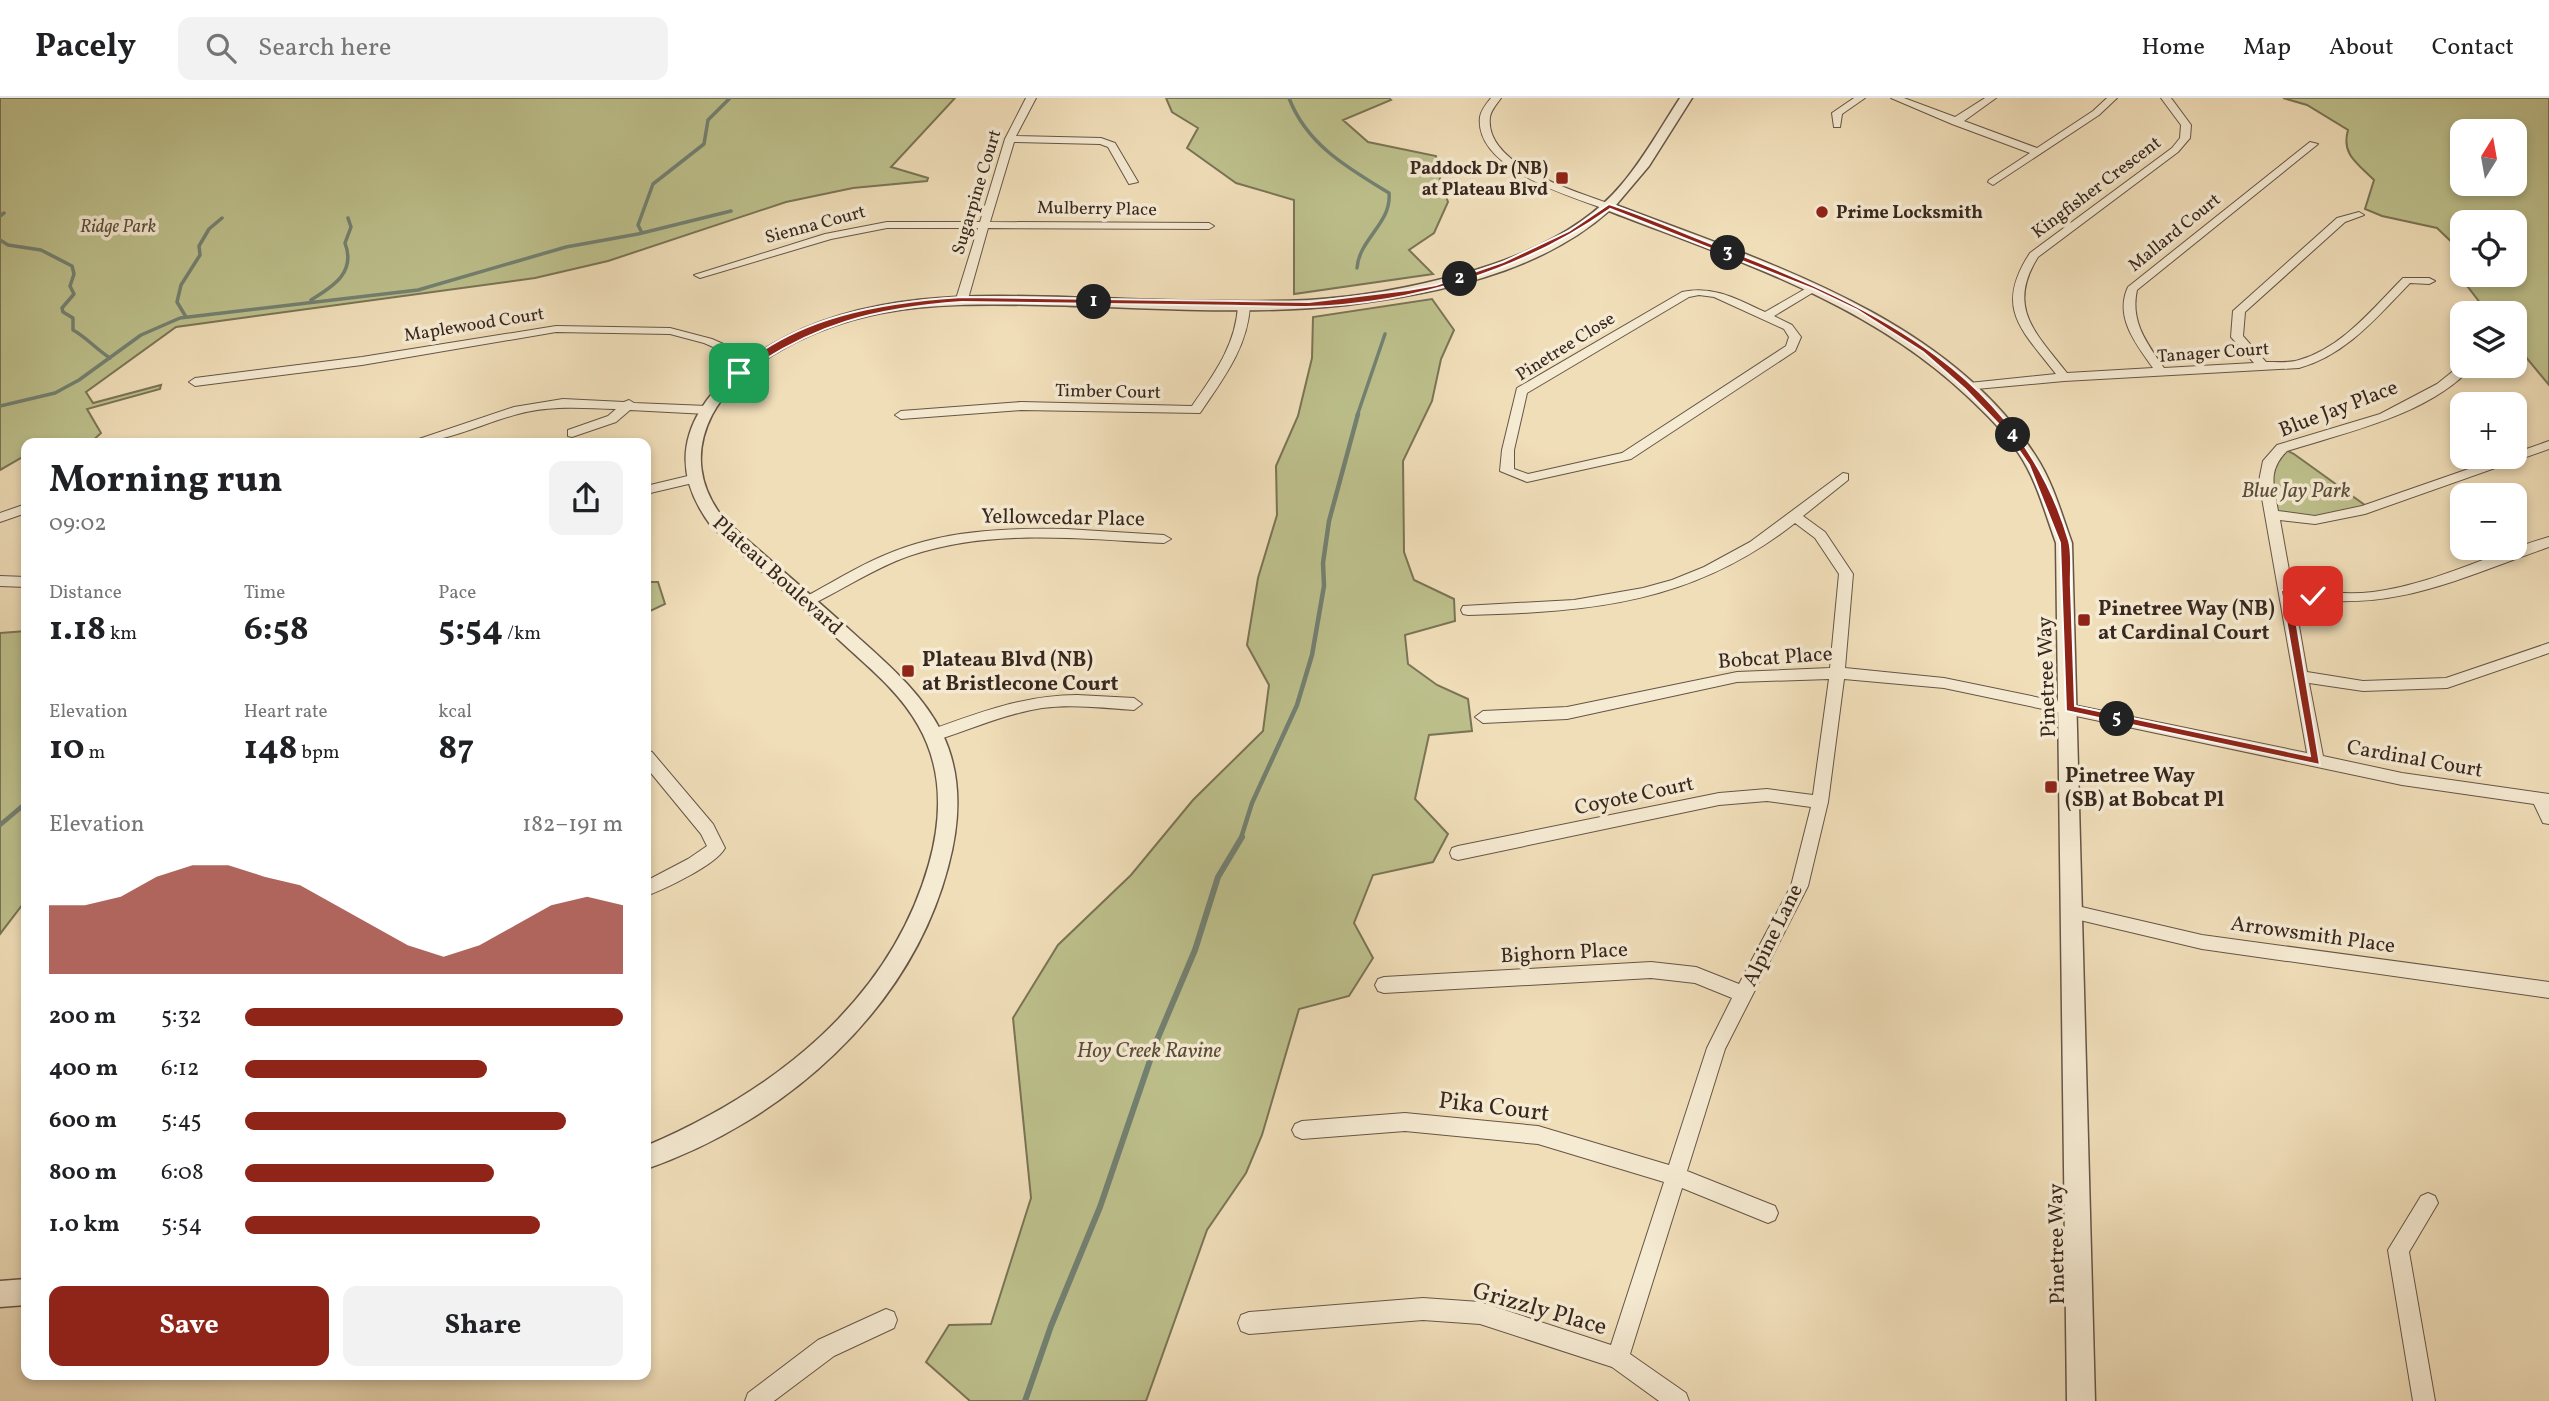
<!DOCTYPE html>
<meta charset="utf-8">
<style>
body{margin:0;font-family:Vollkorn,serif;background:#f2f2f2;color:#202124;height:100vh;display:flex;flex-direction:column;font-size:26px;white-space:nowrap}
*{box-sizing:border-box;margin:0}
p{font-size:23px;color:#757577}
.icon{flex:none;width:38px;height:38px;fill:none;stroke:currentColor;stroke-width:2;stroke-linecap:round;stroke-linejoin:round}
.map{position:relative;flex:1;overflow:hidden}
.side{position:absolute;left:21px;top:340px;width:630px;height:942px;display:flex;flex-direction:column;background:#fff;border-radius:14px;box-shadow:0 4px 10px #0003}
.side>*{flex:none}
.needle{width:46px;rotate:11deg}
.controls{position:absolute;left:2450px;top:21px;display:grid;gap:14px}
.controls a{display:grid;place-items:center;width:77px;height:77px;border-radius:14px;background:#fff;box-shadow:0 4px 10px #0003;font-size:35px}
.pin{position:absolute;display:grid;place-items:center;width:60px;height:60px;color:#fff;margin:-30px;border-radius:14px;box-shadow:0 4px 10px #0006}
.km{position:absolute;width:35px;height:35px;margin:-18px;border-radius:50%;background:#222;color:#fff;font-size:19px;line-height:35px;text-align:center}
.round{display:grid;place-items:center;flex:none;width:74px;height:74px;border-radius:14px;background:#f2f2f2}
.summary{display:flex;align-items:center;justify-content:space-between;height:119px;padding:0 28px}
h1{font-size:38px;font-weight:700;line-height:52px}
.stats{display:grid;grid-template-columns:repeat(3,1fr);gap:10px;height:119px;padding:7px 28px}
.stats div{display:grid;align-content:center}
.stats b{font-size:35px;font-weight:700}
.stats small{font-size:19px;font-weight:400}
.stats p{font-size:19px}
.chart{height:196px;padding:14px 28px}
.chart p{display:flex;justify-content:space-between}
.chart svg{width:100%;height:126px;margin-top:7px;fill:#8f2418;opacity:.7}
.primary-button{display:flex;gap:14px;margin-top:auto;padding:14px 28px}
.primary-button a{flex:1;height:80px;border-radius:14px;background:#8f2418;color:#fff;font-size:28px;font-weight:700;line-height:80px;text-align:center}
.primary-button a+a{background:#f2f2f2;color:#202124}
ul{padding:0 28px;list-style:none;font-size:23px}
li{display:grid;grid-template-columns:112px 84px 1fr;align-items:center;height:52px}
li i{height:18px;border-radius:9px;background:#8f2418}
header{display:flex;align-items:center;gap:42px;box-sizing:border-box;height:98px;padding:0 35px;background:#fff;border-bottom:2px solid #e0e0e0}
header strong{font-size:33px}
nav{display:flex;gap:38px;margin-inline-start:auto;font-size:24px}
.search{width:490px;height:63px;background:#f2f2f2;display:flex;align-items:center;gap:18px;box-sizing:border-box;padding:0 24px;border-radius:14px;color:#757577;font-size:26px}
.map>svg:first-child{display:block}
.green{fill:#bdc08c;stroke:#7a7456;stroke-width:2;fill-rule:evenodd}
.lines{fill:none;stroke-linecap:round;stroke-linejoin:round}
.stream-far2{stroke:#738172;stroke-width:3.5}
.stream-far1{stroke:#738172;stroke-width:4.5}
.stream{stroke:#738172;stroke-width:6}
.minor-casing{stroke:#665546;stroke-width:2}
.tertiary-casing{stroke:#665546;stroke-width:3}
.minor{fill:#f5ead2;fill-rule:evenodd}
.tertiary{fill:#f5ead2;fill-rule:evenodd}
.route{fill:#8f2418;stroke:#fff;stroke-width:2}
.poi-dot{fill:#8f2418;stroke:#f5ead2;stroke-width:2.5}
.labels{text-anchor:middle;stroke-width:7;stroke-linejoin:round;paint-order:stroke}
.far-poi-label{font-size:18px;font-weight:bold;fill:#38271f;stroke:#f5ead2;text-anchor:end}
.far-street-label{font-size:18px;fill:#38271f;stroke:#f5ead2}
.far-park-label{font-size:18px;font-style:italic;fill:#594d3a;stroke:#f5ead2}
.street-label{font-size:21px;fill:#38271f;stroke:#f5ead2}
.park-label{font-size:21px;font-style:italic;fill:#594d3a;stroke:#f5ead2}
.poi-label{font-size:21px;font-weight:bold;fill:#38271f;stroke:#f5ead2;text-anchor:start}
.near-street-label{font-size:24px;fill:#38271f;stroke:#f5ead2}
</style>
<header>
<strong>Pacely</strong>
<div class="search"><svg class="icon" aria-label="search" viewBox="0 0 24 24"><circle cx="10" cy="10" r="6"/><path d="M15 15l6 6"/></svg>Search here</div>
<nav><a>Home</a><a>Map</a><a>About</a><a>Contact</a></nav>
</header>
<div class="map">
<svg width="2549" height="1303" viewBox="0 0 2549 1303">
<rect width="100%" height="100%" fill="#f0deb9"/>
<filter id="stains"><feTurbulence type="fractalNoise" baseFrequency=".00286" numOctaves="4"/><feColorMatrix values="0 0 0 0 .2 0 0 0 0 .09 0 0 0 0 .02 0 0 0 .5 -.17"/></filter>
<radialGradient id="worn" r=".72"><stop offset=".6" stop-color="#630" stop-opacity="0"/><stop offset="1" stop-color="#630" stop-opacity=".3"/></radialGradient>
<!-- green -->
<path class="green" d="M 0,0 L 955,0 L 891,69 L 928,80 L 927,83 L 853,90 L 786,104 L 608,163 L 535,180 L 176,229 L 86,294 L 93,305 L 161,287 L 160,291 L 87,311 L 101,335 L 90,345 L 26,345 L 26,357 L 0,372 Z
M 1166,0 L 1389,0 L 1391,2 L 1343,22 L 1368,44 L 1436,58 L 1439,78 L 1448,104 L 1434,135 L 1409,152 L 1433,176 L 1294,196 L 1294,102 L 1236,85 L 1187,50 L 1198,30 L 1172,14 Z
M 2283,0 L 2549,0 L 2549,287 L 2515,246 L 2515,215 L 2488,215 L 2461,180 L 2462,154 L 2437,130 L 2382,118 L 2365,111 L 2374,82 C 2357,65 2341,56 2348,32 L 2307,7 ZM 2462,33 L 2515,33 L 2515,86 L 2462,86 ZM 2462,124 L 2515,124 L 2515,177 L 2462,177 Z
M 1432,201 L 1454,232 L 1441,261 L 1432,303 L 1403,363 L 1404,454 L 1414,482 L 1454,501 L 1455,523 L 1405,537 L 1408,566 L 1437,587 L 1468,601 L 1472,633 L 1429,637 L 1415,701 L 1448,736 L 1433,764 L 1373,777 L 1354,825 L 1373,860 L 1349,898 L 1299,911 L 1262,1037 L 1246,1075 L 1207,1132 L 1146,1303 L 970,1303 L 926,1264 L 949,1227 L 991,1226 L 1031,1100 L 1013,920 L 1058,847 L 1131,777 L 1193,702 L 1263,633 L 1269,587 L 1247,547 L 1258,480 L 1277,417 L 1276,368 L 1298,318 L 1312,260 L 1313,219 Z
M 2282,350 L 2294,356 L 2369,410 L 2315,422 L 2272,417 L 2269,363 Z
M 646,484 L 658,484 L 665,506 L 646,515 Z
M 26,533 L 26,802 L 0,836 L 0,535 Z"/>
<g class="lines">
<!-- stream-far2 -->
<path class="stream-far2" d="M 1289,0 C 1307,47 1348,70 1389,95 C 1392,125 1359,141 1357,170
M 0,118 L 4,115
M 642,135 L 638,127 L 653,86 L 704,46 L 708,22 L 730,0
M 0,142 L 8,147 L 41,152 L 72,168 L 74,176 L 70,188 L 74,196 L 62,210 L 63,214 L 73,220 L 73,232 C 86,239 96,251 110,260
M 311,202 C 334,188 356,174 345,145 L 351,129 L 348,120
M 186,219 L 177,204 L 181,187 L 200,157 L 199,148 L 209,131 L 222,120
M 0,308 L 55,295 L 79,282 L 141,237 L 180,220 L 418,192 L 566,149 L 638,136 L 731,113
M 1357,318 L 1385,236"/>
<!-- stream-far1 -->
<path class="stream-far1" d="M 0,727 L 26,705
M 1241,740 L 1252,705 L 1297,607 L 1312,557 L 1324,488 L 1323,465 L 1329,423 L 1358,316"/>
<!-- stream -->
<path class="stream" d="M 1025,1303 L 1051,1228 L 1100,1109 L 1157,942 L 1195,852 L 1218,779 L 1242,739"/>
<!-- minor casing -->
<g class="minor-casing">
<path id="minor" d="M 1026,0 L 1036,0 L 1016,38 L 1101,40 L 1115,45 L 1138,84 L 1129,86 L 1108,49 L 1100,46 L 1014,44 L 990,124 L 1209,125 L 1214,128 L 1209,131 L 988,130 L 968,201 L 962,204 L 956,201 L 978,130 L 887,130 L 831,141 L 700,180 L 694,177 L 825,136 L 887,124 L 980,124 L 1005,41 Z
M 1491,0 L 1501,0 C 1497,6 1491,12 1490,19 C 1484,68 1578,94 1613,107 L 1613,111 L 1605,111 C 1569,98 1474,70 1480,19 C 1481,12 1487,5 1491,0 Z
M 1854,0 L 1865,0 L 1842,16 L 1840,29 L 1834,29 L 1832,15 Z
M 1891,0 L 1904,0 L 1955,19 L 1985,0 L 1996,0 L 1964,23 L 2037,50 L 2093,13 L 2107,0 L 2117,0 L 2099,17 L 1993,87 L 1988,84 L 1989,82 L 2030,55 L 1952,26 Z
M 2161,0 L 2171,0 L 2191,27 L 2190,40 L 2178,54 L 2038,159 C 2006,210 2036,235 2067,275 L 2153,270 C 2136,246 2114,219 2128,189 L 2310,44 L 2318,46 L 2137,192 C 2130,224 2147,245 2164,270 L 2254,265 L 2231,239 L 2233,213 L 2337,120 L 2359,114 L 2364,117 L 2345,124 L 2245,214 L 2243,238 L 2266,264 C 2277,264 2289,265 2299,262 C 2342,250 2373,210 2403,180 L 2429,180 L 2435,183 L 2429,186 L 2410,185 C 2377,219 2346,257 2299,270 L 2064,283 L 1965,292 L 1965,286 L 1969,285 L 2056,276 C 2021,231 1994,210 2030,155 L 2172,50 L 2180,40 L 2181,27 Z
M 1812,187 L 1822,189 L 1774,218 L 1792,227 L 1801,239 L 1795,253 L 1631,361 L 1527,384 L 1500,373 L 1502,352 L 1517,290 L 1682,194 C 1713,187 1737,201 1765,214 ZM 1699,197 L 1714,199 L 1784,231 L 1789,239 L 1786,248 L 1622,355 L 1528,376 L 1514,371 L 1514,352 L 1527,295 L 1689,199 Z
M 1244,204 L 1250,207 C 1248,249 1223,281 1200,315 L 1021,312 L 901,321 L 895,317 L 901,313 L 1021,304 L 1192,308 C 1214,276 1236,247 1238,207 Z
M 556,228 L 670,230 L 712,241 L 762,263 L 756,267 L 752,266 L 704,245 L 670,236 L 556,234 L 362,267 L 195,288 L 189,284 L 195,280 L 362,259 Z
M 2462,266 L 2473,268 C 2429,317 2347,334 2287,353 C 2267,373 2274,388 2278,413 L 2315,418 L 2362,408 L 2503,359 L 2515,359 L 2515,355 L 2549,343 L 2549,351 L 2365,416 L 2315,426 L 2280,422 L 2292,489 C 2318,494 2346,497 2373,494 C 2435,486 2490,456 2549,439 L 2549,449 C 2459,480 2393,516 2294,499 L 2307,574 L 2363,583 L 2446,580 L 2549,545 L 2549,555 L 2447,590 L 2363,593 L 2309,585 L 2323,658 L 2402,675 L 2549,696 L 2549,726 L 2543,725 L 2534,706 L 2402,687 L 1944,590 L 1844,581 L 1828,704 L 1808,788 L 1725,951 L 1687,1073 L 1775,1108 L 1778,1115 L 1775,1122 L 1768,1125 L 1682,1090 L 1630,1256 L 1686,1295 L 1689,1303 L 1659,1303 L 1612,1269 L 1480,1226 L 1423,1222 L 1249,1236 L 1241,1233 L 1238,1225 L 1241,1217 L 1249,1214 L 1423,1200 L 1480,1204 L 1611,1247 L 1664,1084 L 1538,1046 L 1405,1033 L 1302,1041 L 1295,1038 L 1292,1032 L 1295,1026 L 1302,1023 L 1405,1015 L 1538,1028 L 1669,1067 L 1707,950 L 1732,900 L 1695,885 L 1651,880 L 1384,895 L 1378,893 L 1375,887 L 1378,881 L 1384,879 L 1651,864 L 1696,869 L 1739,886 L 1791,788 L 1811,709 L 1767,703 L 1719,707 L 1458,762 L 1452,760 L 1450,755 L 1452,750 L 1458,748 L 1719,695 L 1767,691 L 1813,697 L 1829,581 L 1737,584 L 1567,621 L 1483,625 L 1475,619 L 1483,613 L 1567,609 L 1737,574 L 1830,570 L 1839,476 L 1815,440 L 1795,425 C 1693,505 1592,514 1468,517 L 1463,516 L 1461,512 L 1463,508 L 1574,502 L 1643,490 L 1672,482 L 1704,469 L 1750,444 L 1843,375 L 1848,376 L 1848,382 L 1803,418 L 1825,434 L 1853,476 L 1845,570 L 1944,580 L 2307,655 L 2259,383 L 2263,363 L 2277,347 L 2380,316 L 2437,286 Z
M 563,301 L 624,304 L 629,302 L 634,305 L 707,308 L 713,312 L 707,316 L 630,312 L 616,324 L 572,339 L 568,338 L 568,332 L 608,318 L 616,311 C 583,310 550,307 518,316 C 481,326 445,345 407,345 L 514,309 Z
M 692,377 L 697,378 L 697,384 L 646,396 L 646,388 Z
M 26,406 L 26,415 L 0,424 L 0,415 Z
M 1066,431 L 1164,437 L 1171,441 L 1164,445 C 1079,441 991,430 909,458 C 875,470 845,490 813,506 L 808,508 L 801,503 L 803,500 C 830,486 856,469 885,457 C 942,432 1004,430 1066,431 Z
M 0,478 L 26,479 L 26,489 L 0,488 Z
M 1077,597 L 1134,600 L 1142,606 L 1134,612 C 1104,610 1073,606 1042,610 C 1004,616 970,632 934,643 L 926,637 L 928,633 C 977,615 1025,597 1077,597 Z
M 646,652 L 652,654 L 713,726 L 725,750 C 716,767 665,791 646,798 L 646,783 L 688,761 L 707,748 L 701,736 L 646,669 Z
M 2073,807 L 2202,837 L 2549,884 L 2549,900 L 2202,851 L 2067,819 L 2064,814 L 2067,809 Z
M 2428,1095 L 2435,1098 L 2438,1105 L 2409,1154 L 2435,1303 L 2413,1303 L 2388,1152 L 2421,1098 Z
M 886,1211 L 894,1214 L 897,1222 L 894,1230 L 834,1258 L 774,1303 L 745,1303 L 748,1295 L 818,1242 Z"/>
</g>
<!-- tertiary casing -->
<g class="tertiary-casing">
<path id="tertiary" d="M 1680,0 L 1692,0 L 1649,68 L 1616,107 C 1762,163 1946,218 2035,357 C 2053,384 2061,415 2072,445 L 2095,1303 L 2067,1303 L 2056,445 C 2045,415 2037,383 2019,356 C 2005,334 1985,315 1966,297 C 1866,203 1735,162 1609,113 C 1539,175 1436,196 1346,207 C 1246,218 1142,209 1041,207 C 988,206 934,205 881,215 C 821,227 743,260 712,317 C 693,354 699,390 724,421 C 766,459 809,495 851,533 C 885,564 921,593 942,635 C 963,678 960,725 948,769 C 910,913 784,1023 646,1071 L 646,1048 C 773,994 890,904 929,766 C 942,720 943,670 918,627 C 899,593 867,568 839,542 C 797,504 754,467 712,429 C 684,392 675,353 701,311 C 718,283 744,263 773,246 C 871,190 985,197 1094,200 C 1166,202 1238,205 1309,202 C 1361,199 1414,189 1465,175 C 1522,159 1583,133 1622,86 C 1644,60 1661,29 1680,0 Z
M 26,1181 L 26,1207 L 0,1209 L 0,1183 Z"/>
</g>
<!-- minor -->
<use href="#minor" class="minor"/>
<!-- tertiary -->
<use href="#tertiary" class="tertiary"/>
</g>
<!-- route -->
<path class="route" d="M 1609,106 C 1649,119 1688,137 1728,152 C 1875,209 2021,278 2069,443 C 2073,457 2070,476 2071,491 C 2072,530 2074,569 2075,608 L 2310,658 L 2281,493 L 2286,490 L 2317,496 L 2317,501 L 2292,498 L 2320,667 L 2066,613 L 2060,445 L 2029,367 L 2006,334 L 1965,291 L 1923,254 L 1857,212 L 1813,191 L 1610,111 C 1522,173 1413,206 1306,209 C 1264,209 1221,207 1179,207 C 1107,206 1034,205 962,204 C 876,210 812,226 742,277 L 734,275 C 794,218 883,204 962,199 L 1309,204 L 1408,192 L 1436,187 L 1503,164 L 1569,133 Z"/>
<!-- markers -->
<g class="poi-dot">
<rect x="1555" y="73" width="14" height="14" rx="3.5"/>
<circle cx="1822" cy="114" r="7"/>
<rect x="2077" y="515" width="14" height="14" rx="3.5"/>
<rect x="901" y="566" width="14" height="14" rx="3.5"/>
<rect x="2044" y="682" width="14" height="14" rx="3.5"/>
</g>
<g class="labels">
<!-- far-poi labels -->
<g class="far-poi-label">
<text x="1548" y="76">Paddock Dr (NB)<tspan x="1548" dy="21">at Plateau Blvd</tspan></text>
<text x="1836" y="120" text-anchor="start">Prime Locksmith</text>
</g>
<!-- far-street labels -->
<g class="far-street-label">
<text transform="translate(2096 89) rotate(-37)" y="6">Kingfisher Crescent</text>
<text transform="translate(976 94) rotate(-73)" y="6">Sugarpine Court</text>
<text transform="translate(1097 110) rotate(1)" y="6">Mulberry Place</text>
<text transform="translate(815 126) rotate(-15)" y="6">Sienna Court</text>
<text transform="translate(2174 134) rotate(-39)" y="6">Mallard Court</text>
<text transform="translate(474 226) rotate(-9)" y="6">Maplewood Court</text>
<text transform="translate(1565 248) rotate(-32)" y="6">Pinetree Close</text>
<text transform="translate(2213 254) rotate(-4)" y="6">Tanager Court</text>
<text transform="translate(1108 293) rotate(1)" y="6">Timber Court</text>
</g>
<!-- far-park labels -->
<g class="far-park-label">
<text x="118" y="134">Ridge Park</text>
</g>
<!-- street labels -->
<g class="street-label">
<text transform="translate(2338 310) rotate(-21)" y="7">Blue Jay Place</text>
<text transform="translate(1063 419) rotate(1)" y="7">Yellowcedar Place</text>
<text transform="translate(778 477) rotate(42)" y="7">Plateau Boulevard</text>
<text transform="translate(1775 559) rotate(-4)" y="7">Bobcat Place</text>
<text transform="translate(2046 579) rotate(-92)" y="7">Pinetree Way</text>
<text transform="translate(2415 660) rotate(10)" y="7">Cardinal Court</text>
<text transform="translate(1634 697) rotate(-12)" y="7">Coyote Court</text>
<text transform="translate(2313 836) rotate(8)" y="7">Arrowsmith Place</text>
<text transform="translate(1772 837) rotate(-64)" y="7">Alpine Lane</text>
<text transform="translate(1564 854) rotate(-3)" y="7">Bighorn Place</text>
<text transform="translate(2056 1146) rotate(-91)" y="7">Pinetree Way</text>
</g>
<!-- park labels -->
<g class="park-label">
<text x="2296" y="399">Blue Jay Park</text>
<text x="1149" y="959">Hoy Creek Ravine</text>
</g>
<!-- poi labels -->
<g class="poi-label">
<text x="2098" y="517">Pinetree Way (NB)<tspan x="2098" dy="24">at Cardinal Court</tspan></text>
<text x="922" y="568">Plateau Blvd (NB)<tspan x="922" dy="24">at Bristlecone Court</tspan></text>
<text x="2065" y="684">Pinetree Way<tspan x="2065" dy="24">(SB) at Bobcat Pl</tspan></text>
</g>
<!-- near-street labels -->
<g class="near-street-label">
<text transform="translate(1494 1008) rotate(7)" y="8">Pika Court</text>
<text transform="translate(1540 1210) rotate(16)" y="8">Grizzly Place</text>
</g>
</g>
<rect width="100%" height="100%" filter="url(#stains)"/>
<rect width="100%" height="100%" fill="url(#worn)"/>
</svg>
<div class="controls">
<a><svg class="needle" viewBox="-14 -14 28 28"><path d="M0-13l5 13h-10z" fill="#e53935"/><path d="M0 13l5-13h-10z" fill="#757577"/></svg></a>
<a><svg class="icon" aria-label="locate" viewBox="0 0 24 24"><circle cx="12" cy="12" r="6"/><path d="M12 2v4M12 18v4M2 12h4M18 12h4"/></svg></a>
<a><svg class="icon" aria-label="layers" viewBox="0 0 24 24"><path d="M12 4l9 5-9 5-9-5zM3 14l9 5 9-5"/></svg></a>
<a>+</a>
<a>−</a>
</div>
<div class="pin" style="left:739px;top:275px;background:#1e9e55"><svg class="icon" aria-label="arrive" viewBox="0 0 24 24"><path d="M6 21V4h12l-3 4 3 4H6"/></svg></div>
<div class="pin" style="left:2313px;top:498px;background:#d93025"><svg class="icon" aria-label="check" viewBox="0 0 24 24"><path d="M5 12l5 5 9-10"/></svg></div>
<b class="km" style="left:1094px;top:204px">1</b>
<b class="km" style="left:1460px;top:181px">2</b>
<b class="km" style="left:1728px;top:155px">3</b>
<b class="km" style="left:2013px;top:337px">4</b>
<b class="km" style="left:2117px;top:621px">5</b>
<section class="side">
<div class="summary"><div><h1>Morning run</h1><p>09:02</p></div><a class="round"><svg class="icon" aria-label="share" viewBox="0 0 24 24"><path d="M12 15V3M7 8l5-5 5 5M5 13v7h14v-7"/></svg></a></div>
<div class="stats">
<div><p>Distance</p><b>1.18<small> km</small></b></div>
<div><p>Time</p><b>6:58</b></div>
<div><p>Pace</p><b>5:54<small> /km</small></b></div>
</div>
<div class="stats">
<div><p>Elevation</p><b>10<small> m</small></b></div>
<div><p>Heart rate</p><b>148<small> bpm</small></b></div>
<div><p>kcal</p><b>87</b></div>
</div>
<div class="chart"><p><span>Elevation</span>182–191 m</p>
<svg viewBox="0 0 160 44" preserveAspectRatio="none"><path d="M0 44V20L10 20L20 17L30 10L40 6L50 6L60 10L70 13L80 20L90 27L100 34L110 38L120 34L130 27L140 20L150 17L160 20V44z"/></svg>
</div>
<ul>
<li><b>200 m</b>5:32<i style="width:100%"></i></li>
<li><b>400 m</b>6:12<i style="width:64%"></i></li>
<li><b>600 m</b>5:45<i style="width:85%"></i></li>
<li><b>800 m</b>6:08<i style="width:66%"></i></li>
<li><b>1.0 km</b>5:54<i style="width:78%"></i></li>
</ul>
<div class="primary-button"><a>Save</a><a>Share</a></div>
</section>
</div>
